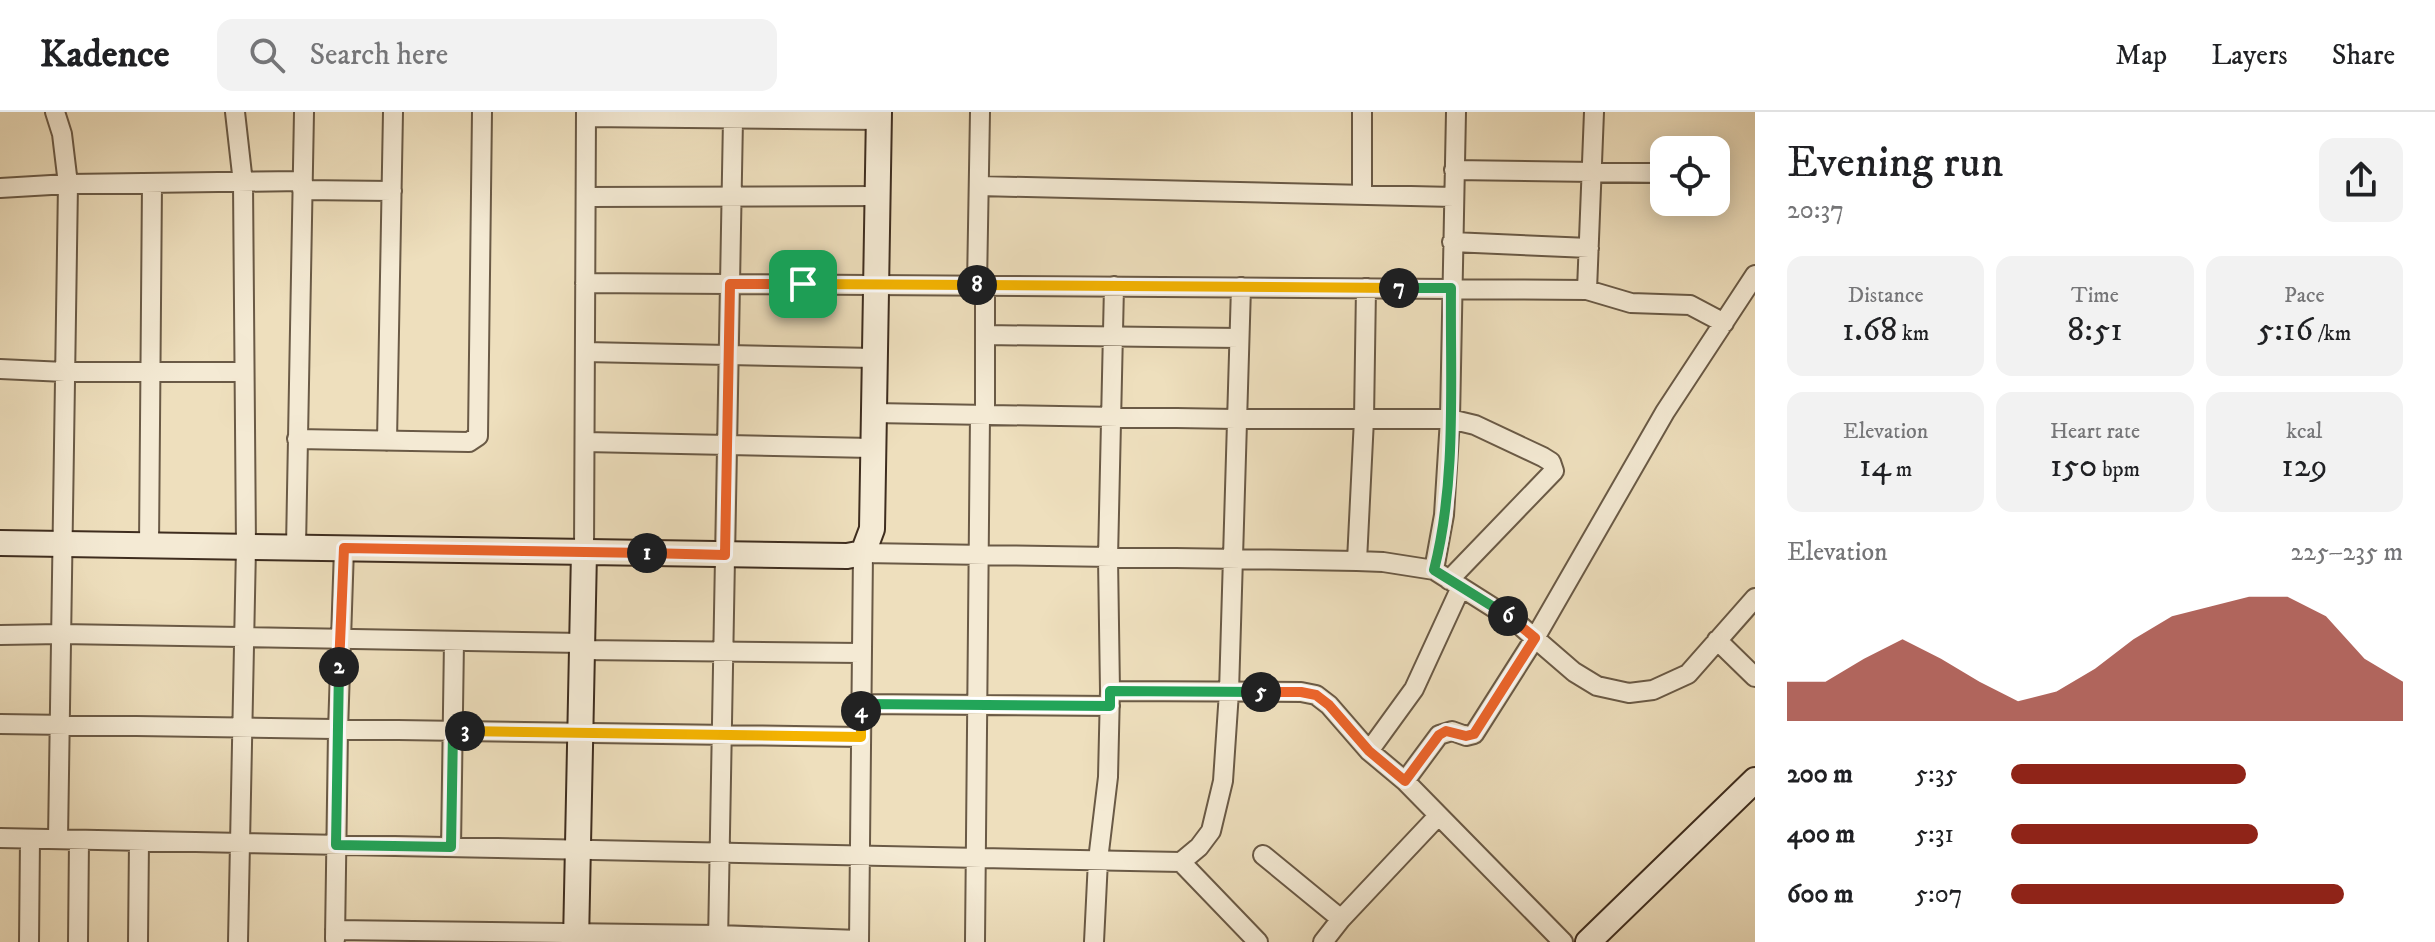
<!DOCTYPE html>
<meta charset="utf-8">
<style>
body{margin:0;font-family:"IM FELL DW Pica",serif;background:#f2f2f2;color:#202124;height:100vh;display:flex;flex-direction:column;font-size:30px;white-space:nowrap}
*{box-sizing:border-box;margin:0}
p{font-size:26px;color:#757577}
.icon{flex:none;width:44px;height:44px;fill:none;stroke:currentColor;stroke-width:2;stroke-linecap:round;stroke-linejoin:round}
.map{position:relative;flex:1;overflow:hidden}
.panel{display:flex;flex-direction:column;background:#fff;width:680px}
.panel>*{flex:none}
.fabs{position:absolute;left:1650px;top:24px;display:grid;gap:16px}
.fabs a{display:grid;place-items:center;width:80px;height:80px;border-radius:16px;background:#fff;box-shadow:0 4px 20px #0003;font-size:40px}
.pin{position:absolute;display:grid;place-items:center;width:68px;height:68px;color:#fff;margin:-34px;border-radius:16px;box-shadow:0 4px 12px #0006}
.km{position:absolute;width:40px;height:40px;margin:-20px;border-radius:50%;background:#222;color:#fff;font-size:22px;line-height:40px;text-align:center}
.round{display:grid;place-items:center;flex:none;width:84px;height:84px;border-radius:16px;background:#f2f2f2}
.overview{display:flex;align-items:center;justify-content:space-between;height:136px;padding:0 32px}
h1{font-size:44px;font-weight:600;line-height:60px}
.figures{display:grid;grid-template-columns:repeat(3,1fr);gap:12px;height:136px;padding:8px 32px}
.figures div{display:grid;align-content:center;border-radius:16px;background:#f2f2f2;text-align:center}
.figures b{font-size:34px;font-weight:600}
.figures small{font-size:22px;font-weight:400}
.figures p{font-size:22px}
.chart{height:224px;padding:16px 32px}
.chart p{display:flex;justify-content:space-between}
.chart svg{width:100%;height:144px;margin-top:8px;fill:#8f2418;opacity:.7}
ul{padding:0 32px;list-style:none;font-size:26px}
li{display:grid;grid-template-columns:128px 96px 1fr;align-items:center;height:60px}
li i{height:20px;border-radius:10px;background:#8f2418}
header{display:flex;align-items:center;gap:48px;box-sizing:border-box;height:112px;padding:0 40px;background:#fff;border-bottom:2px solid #e0e0e0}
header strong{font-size:38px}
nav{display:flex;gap:44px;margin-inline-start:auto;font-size:28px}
.search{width:560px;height:72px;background:#f2f2f2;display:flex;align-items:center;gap:20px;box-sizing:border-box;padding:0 28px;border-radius:16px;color:#757577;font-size:30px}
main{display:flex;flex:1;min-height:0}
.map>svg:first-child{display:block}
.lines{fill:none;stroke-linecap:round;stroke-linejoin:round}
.street-casing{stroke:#6a5a46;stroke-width:22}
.secondary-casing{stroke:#3e2d1f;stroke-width:28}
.street{stroke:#f4ead4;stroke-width:18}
.secondary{stroke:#f4ead4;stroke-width:24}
.split-1-casing{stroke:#fff;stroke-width:16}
.split-2-casing{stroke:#fff;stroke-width:16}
.split-3-casing{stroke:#fff;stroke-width:16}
.split-4-casing{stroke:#fff;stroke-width:16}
.split-5-casing{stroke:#fff;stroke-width:16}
.split-6-casing{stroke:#fff;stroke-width:16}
.split-7-casing{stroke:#fff;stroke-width:16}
.split-8-casing{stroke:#fff;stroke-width:16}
.split-9-casing{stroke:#fff;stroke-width:16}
.split-1{stroke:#f0652b;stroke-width:10}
.split-2{stroke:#f0652b;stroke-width:10}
.split-3{stroke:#22a559;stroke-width:10}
.split-4{stroke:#f5b400;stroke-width:10}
.split-5{stroke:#22a559;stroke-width:10}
.split-6{stroke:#f0652b;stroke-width:10}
.split-7{stroke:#22a559;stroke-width:10}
.split-8{stroke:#f5b400;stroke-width:10}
.split-9{stroke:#f5b400;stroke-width:10}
</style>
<header>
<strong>Kadence</strong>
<div class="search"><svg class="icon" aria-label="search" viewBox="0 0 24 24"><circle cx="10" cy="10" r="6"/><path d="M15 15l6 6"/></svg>Search here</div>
<nav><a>Map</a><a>Layers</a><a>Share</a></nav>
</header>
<main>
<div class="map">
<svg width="1755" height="830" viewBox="0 0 1755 830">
<rect width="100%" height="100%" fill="#eedfbd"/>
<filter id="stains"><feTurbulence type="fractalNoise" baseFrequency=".0025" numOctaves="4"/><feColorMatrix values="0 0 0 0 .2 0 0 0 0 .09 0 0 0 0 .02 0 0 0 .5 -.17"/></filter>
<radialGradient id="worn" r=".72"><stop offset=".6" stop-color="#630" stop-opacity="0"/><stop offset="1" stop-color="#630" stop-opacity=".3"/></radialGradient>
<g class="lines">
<!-- street casing -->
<g class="street-casing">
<path id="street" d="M 55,0 L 62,22 L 68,72 L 58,727
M 235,0 L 243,71 L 246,435 L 238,830
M 586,5 L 879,8
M 1454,58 L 1664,61
M 979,74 L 1454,85
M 0,76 L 68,72 L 303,69
M 302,78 L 392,79
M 1362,82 L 1362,0
M 586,85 L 878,84
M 1452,130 L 1589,136
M 585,171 L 1587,178 L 1631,191 L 1690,193 L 1724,211
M 977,173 L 980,0
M 985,173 L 985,303
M 1587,178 L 1594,0
M 985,223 L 1239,226
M 585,240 L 874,246
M 0,257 L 65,260 L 244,260
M 873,301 L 1235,307 L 1450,307 L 1475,313 L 1543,345 L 1551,350 L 1554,359 L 1449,468
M 297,327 L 469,330 L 478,324 L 482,0
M 387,329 L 393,0
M 585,330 L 872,336
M 149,433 L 152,71
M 296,435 L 304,0
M 584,440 L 586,0
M 1357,449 L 1364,307 L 1366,176
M 1434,458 L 1444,403 L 1450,307 L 1456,0
M 0,523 L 61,522 L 582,531
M 1717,528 L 1755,565
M 582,538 L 861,541
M 1110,579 L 1301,580 L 1316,583 L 1329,593 L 1369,639 L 1405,669 L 1563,830
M 861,592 L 1110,594
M 0,612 L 861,625
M 1369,639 L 1414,577 L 1461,475
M 1405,669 L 1439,623 L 1452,619 L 1466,624 L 1474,622 L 1535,526 L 1665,300 L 1755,163
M 0,726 L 1181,750 L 1199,735 L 1211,719 L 1223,669 L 1229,580 L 1241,175
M 451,735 L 454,529
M 1263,743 L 1341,807
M 1181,750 L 1258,830
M 335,818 L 718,823 L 859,828
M 335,827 L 338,619 L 344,436
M 29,830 L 30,727
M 78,830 L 79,728
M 138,830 L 139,729
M 718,830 L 733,7
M 859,830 L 863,441 L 1357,449 L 1383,450 L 1434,458 L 1516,510 L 1574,560 L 1597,574 L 1629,581 L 1653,578 L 1688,562 L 1755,486
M 975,830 L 980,303
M 1094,830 L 1098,748 L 1108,665 L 1110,579 L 1108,446 L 1114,174
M 1323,830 L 1341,807 L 1438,704"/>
</g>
<!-- secondary casing -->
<g class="secondary-casing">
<path id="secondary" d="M 0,431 L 847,444 L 863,441 L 872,417 L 879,0
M 576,830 L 584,440
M 1588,830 L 1755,668"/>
</g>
<!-- street -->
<use href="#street" class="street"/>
<!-- secondary -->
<use href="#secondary" class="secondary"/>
</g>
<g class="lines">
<!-- split-1 casing -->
<g class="split-1-casing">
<path id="split-1" d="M 647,441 L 725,443 L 730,172 L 803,172"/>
</g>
<!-- split-2 casing -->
<g class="split-2-casing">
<path id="split-2" d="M 339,555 L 344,436 L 647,441"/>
</g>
<!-- split-3 casing -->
<g class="split-3-casing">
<path id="split-3" d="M 339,555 L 336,733 L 451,735 L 453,619 L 465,619"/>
</g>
<!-- split-4 casing -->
<g class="split-4-casing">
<path id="split-4" d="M 465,619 L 861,625 L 861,599"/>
</g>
<!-- split-5 casing -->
<g class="split-5-casing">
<path id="split-5" d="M 861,599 L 861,592 L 1110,594 L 1110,579 L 1261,580"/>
</g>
<!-- split-6 casing -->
<g class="split-6-casing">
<path id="split-6" d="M 1261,580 L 1301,580 L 1316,583 L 1329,593 L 1369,639 L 1405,669 L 1439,623 L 1446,619 L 1466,624 L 1474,622 L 1535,526 L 1508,504"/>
</g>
<!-- split-7 casing -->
<g class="split-7-casing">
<path id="split-7" d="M 1399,176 L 1451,176 C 1450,269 1457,368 1434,458 L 1508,504"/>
</g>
<!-- split-8 casing -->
<g class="split-8-casing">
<path id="split-8" d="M 977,173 L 1399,176"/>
</g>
<!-- split-9 casing -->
<g class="split-9-casing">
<path id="split-9" d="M 803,172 L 977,173"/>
</g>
<!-- split-1 -->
<use href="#split-1" class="split-1"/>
<!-- split-2 -->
<use href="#split-2" class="split-2"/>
<!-- split-3 -->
<use href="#split-3" class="split-3"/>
<!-- split-4 -->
<use href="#split-4" class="split-4"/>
<!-- split-5 -->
<use href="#split-5" class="split-5"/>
<!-- split-6 -->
<use href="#split-6" class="split-6"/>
<!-- split-7 -->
<use href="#split-7" class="split-7"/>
<!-- split-8 -->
<use href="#split-8" class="split-8"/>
<!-- split-9 -->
<use href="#split-9" class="split-9"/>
</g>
<rect width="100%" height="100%" filter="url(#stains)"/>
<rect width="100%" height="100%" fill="url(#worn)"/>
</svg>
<div class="fabs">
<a><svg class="icon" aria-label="locate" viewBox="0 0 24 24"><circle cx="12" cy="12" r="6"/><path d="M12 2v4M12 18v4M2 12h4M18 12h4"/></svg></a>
</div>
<div class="pin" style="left:803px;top:172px;background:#1e9e55"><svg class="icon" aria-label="arrive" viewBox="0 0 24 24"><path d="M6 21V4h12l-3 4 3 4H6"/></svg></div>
<b class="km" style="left:647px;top:441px">1</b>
<b class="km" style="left:339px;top:555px">2</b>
<b class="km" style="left:465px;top:619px">3</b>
<b class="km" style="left:861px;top:599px">4</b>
<b class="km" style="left:1261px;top:580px">5</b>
<b class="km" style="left:1508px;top:504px">6</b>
<b class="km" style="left:1399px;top:176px">7</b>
<b class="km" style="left:977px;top:173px">8</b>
</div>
<section class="panel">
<div class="overview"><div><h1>Evening run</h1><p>20:37</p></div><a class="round"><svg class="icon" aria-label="share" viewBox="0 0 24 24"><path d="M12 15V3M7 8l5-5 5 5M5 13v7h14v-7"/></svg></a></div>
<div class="figures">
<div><p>Distance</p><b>1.68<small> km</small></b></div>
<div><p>Time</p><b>8:51</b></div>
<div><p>Pace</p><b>5:16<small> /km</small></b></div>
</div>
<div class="figures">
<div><p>Elevation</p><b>14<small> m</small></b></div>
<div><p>Heart rate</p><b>150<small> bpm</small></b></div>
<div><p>kcal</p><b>129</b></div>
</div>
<div class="chart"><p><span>Elevation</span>225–235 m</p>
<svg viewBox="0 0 160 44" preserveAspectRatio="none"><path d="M0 44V32L10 32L20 25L30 19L40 25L50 32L60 38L70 35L80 28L90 19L100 12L110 9L120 6L130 6L140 12L150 25L160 32V44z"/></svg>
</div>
<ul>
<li><b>200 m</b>5:35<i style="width:60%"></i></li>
<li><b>400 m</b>5:31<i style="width:63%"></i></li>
<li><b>600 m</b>5:07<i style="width:85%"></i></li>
</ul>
</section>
</main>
